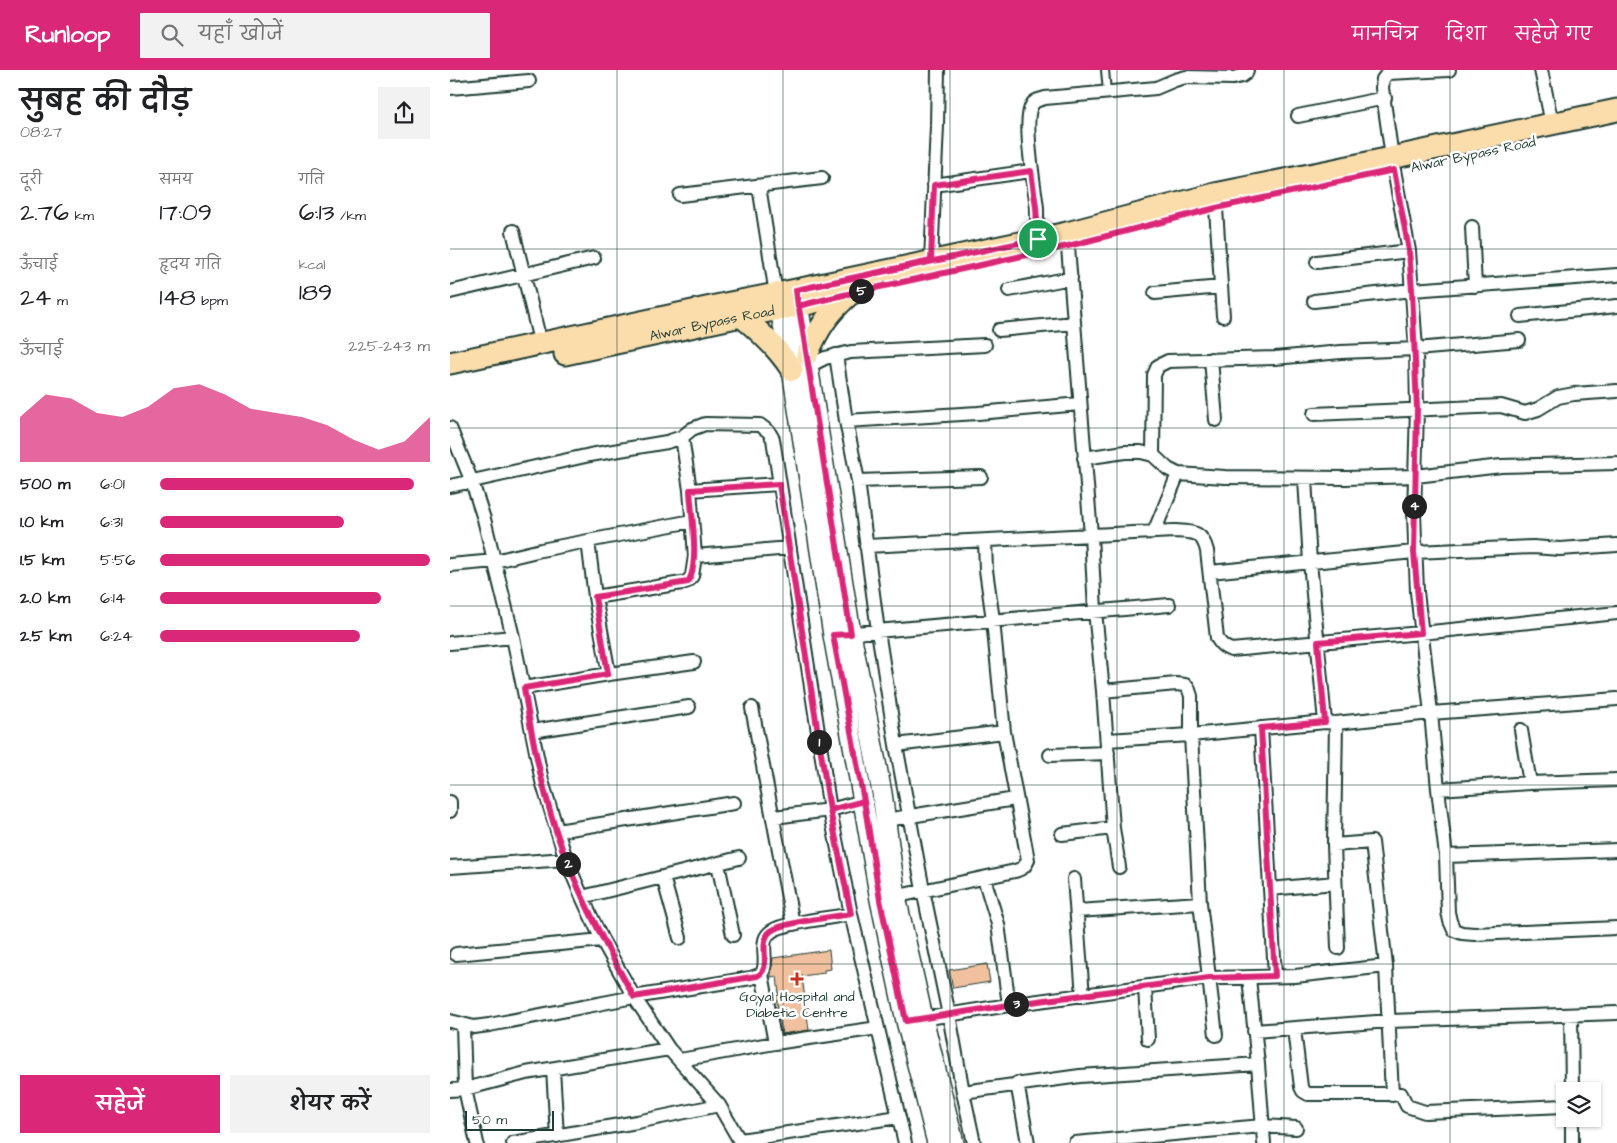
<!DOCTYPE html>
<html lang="hi">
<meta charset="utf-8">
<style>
body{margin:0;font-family:"Architects Daughter","Playpen Sans Deva",sans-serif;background:#f2f2f2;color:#202124;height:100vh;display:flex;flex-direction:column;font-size:19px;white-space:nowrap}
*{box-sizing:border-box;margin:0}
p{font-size:16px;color:#757577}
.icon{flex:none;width:28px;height:28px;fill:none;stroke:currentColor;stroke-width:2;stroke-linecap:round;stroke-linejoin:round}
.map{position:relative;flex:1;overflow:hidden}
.side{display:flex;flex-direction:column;background:#fff;width:450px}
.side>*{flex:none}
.tools{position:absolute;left:1106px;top:1012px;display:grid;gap:10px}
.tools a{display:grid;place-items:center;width:45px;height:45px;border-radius:0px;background:#fff;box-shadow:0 1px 4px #0004;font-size:25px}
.scale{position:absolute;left:15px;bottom:12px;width:89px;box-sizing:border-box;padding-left:5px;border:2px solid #1f3d34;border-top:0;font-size:14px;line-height:18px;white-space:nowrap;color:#1f3d34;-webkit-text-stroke:4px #fff;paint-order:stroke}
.pin{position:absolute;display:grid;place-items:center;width:42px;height:42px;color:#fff;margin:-21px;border:2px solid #fff;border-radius:50%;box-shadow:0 1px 5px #0007}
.km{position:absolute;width:25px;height:25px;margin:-12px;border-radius:50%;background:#222;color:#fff;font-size:14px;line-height:25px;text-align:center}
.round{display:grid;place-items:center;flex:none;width:52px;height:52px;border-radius:0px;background:#f2f2f2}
.headline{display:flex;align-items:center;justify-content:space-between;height:85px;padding:0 20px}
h1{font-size:28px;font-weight:600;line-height:38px}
.figures{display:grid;grid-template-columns:repeat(3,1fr);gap:8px;height:85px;padding:5px 20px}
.figures div{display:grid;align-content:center}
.figures b{font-size:25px;font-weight:600}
.figures small{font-size:14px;font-weight:400}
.figures p{font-size:14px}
.chart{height:140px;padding:10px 20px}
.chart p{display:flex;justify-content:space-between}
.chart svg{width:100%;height:90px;margin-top:5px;fill:#db2777;opacity:.7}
.button{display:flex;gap:10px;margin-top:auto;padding:10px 20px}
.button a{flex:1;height:58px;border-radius:0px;background:#db2777;color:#fff;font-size:20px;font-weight:600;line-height:58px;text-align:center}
.button a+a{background:#f2f2f2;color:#202124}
ul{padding:0 20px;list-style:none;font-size:16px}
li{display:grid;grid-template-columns:80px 60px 1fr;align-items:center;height:38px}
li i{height:12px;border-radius:6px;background:#db2777}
header{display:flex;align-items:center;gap:30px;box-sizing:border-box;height:70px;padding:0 25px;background:#db2777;color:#fff}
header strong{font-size:24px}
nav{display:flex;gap:28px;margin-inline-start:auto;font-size:18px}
.search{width:350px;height:45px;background:#f2f2f2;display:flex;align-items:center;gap:12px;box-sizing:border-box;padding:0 18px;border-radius:0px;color:#757577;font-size:19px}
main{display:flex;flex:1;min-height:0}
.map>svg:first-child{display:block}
.building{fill:#f0c09f;stroke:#1f3d34}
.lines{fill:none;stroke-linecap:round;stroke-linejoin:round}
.lane-casing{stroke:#1f3d34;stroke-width:10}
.street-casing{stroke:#1f3d34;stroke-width:16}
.secondary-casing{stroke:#1f3d34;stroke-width:22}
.primary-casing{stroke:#1f3d34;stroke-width:25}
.lane{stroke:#fff;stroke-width:6}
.street{stroke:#fff;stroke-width:12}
.secondary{stroke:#fff;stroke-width:19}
.primary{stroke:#fbddab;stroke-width:21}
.route-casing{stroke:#fff;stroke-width:10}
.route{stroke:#db2777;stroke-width:6}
.grid{fill:none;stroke:#1f3d34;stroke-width:1;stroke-opacity:0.55}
.poi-dot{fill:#c8321e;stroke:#fff;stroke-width:2}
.labels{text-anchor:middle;stroke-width:5;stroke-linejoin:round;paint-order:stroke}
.street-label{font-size:14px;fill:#1f3d34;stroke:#fff}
.poi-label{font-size:14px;fill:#1f3d34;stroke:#fff}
</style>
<header>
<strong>Runloop</strong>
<div class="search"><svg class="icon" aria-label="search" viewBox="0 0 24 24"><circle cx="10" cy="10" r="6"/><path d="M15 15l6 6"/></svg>यहाँ खोजें</div>
<nav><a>मानचित्र</a><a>दिशा</a><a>सहेजे गए</a></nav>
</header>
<main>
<section class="side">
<div class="headline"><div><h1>सुबह की दौड़</h1><p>08:27</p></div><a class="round"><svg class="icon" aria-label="share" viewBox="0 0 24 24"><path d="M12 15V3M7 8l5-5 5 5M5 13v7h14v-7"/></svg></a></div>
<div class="figures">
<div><p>दूरी</p><b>2.76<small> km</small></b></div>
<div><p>समय</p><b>17:09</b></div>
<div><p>गति</p><b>6:13<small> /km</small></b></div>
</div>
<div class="figures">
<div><p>ऊँचाई</p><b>24<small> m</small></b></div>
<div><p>हृदय गति</p><b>148<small> bpm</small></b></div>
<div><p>kcal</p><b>189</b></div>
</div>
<div class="chart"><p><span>ऊँचाई</span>225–243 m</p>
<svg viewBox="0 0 160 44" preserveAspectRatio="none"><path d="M0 44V22L10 11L20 13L30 20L40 22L50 17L60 8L70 6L80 11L90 18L100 20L110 22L120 26L130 33L140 38L150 34L160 22V44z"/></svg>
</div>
<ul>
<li><b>500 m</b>6:01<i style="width:94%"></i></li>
<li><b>1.0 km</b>6:31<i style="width:68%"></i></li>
<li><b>1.5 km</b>5:56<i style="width:100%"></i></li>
<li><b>2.0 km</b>6:14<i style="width:82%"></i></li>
<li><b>2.5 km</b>6:24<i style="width:74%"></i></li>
</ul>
<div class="button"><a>सहेजें</a><a>शेयर करें</a></div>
</section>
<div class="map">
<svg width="1167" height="1073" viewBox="0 0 1167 1073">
<rect width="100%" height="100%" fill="#fff"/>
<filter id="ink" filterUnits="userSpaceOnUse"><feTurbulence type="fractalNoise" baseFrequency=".02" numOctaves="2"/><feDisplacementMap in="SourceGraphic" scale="10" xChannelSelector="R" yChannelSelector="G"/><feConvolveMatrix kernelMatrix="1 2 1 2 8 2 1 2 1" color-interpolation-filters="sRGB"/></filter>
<g filter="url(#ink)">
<!-- building -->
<path class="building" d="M 379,880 L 381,899 L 374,900 L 374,903 L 352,906 L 359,960 L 332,964 L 326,926 L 329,925 L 327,906 L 321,907 L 321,904 L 323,888 Z
M 537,894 L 540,912 L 503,918 L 499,900 Z"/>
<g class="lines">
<!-- lane casing -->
<g class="lane-casing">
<path id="lane" d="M 655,0 L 657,22"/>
</g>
<!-- street casing -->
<g class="street-casing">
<path id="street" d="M 1091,0 L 1102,54
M 0,18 L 79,11
M 848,46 L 935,28
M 942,87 L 932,18 L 933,9 L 938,3 L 999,0
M 944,100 L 959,181 L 966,279 L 967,339 L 964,444 L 967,522 L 981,643 L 988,719 L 996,786 L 998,842 L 1000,851 L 1004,860 L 1012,863 L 1024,864 L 1167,858
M 484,115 L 581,101
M 309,116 L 326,224
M 230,125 L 372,108
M 766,138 L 773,246
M 1022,157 L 1025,216
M 63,161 L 91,275
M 588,169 C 587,159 587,148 587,138 C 585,118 572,50 582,35 C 584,30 590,30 595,28 L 706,18 L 725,10 L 736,7 L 783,8 L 792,6 L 796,3 L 797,0
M 618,177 L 641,465 L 645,541 L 653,621 L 663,758 L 669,797
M 481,191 L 487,56 L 488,0
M 867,192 L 959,181
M 559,220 L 621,208
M 0,222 L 144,188
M 705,223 L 771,217
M 864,231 L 962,220 L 1167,205
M 1070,246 L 1167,236
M 549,260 L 624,253
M 386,285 L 396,351 L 408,411 L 428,561 L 446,675 L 473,820 L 499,945 L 513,1022 L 524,1073
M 761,289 L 766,350
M 359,296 L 375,288 L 401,282 L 535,275
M 864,344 L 1051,336 L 1075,343 L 1088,339 L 1108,327 L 1124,324 L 1167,321
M 396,351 L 528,343 L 630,334
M 0,358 L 22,412 L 34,449 L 63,567 L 92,711 L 116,789 L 132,827 L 152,870 L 184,927 L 219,979 L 269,1035 L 291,1073
M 703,385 L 704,305 L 708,296 L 718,291 L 825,288 L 891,282 L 966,279 L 1069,270
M 634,388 L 675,382 L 691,382 L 703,385 L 718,399 L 728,404 L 775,407 L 896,408 L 966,406 L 1051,396 L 1167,393
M 855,409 L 860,492 L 875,652
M 408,411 L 531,407
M 0,416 L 140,385 L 217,372 L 232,367 L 242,359 L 255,354 L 310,355 L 319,362 L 323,369 L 380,740 L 401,844 L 455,1073
M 240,420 L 329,414
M 704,462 L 728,404
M 138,471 L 145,527 L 159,604
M 416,476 L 725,461 C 744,462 752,461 757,481 L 767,568 C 771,575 774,577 781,580 L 971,563 L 1167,543
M 245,486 L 340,478
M 0,495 L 45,491 L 91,480 L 242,451
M 760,502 L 964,482 L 1083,477 L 1110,479 L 1167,475
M 145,527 L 232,513 L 238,511 L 242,506 L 245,486 L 240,420 L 232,367
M 393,564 L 719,535
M 0,573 L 63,567
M 74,618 L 159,604 L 244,592
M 653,621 L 726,614 L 735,615 L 738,617 L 741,626 L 741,665 L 750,833 L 766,965
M 302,638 L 343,854
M 886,653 L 884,775 L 888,878
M 811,658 L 825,906
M 1071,660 L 1080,713
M 82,661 L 239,637
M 657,670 L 741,665 L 875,652 L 886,653 L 981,643 L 1167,629
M 446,675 L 554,662
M 600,685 L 658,683
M 988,719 L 1080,713 L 1167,710
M 0,732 L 0,741
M 324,747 L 380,740 L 413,731
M 436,750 L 565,729
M 107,761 L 284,733
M 612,764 L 663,758
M 884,775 L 922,772 L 936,896 L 942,1025
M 996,786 L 1167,780
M 268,794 L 283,865
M 0,797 L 116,789
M 213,807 L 230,868
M 534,808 L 548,854 L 559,935
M 624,809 L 633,926
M 820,819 L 885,813
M 132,827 L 289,788
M 439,828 L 565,801 C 572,799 575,797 578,790 L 554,662 L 543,550 L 536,500 L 535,471
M 627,841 L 750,833
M 6,884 L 152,870
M 312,904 L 325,973
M 799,908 L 808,994 L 814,1073
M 695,917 L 698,969
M 1121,945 L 1122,1021
M 466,950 L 559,935 L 759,908 L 845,906 L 936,896
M 0,951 L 24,957 L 39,955 L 184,927 L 301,908 L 312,904 C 318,893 312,881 315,870 C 316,866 319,863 322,861 C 336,852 382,848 401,844
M 13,955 L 15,1019 L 27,1073
M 844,959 L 851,1017 L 853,1021 L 858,1024 L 951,1024 L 957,1036 L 975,1042 L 1115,1036
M 804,961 L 940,951 L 1167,943
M 230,990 L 325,973 L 428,958
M 103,999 L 107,1066
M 567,1013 L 578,1073
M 0,1020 L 15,1019 L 76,1003 L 219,979
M 513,1022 L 630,1006 L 808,994
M 1122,1049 L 1122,1073
M 290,1070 L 449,1047
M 63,1073 L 187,1052 L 269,1035
M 625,1073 L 812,1056 L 846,1058"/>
</g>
<!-- secondary casing -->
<g class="secondary-casing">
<path id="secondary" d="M 346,221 L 401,563 L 432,723 L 446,827 L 473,948 L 504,1073
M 327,225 L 342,300 L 383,565 L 413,731 L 430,830 L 456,951 L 487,1073"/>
</g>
<!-- primary casing -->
<g class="primary-casing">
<g id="primary">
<path d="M 291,246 C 311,262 328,278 342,300"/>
<path id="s1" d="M 115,284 L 291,246 L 348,236 L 413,220"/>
<path d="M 357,285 C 368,259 378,243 400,224"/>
<path d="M 0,293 L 280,233 L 346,220 L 617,163 L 765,124 L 884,100 L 1167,40"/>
</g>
</g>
<!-- lane -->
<use href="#lane" class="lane"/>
<!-- street -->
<use href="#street" class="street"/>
<!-- secondary -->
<use href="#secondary" class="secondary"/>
<!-- primary -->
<use href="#primary" class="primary"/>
</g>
</g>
<g class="lines" filter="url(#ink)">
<!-- route casing -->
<g class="route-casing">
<path id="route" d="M 588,169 L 346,220 L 352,256 L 401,564 L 383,565 L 414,731 L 380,740 L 329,414 L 240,420 C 241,442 250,495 238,512 L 145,527 L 158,604 L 74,618 C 83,676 95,735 116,789 C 135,837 159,882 184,927 L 307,906 C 324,898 306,872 321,861 C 334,852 384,847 401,844 L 380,740 L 414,731 L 430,830 L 456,951 L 559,935 L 759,908 L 825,906 L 811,658 L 875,652 L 868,572 L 971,563 L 964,482 L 967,339 L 962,220 L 959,181 L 944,100 L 766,138 L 618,176 L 402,223 L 348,236 L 346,220 L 481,191 L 484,115 L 581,101 L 586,137 L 588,169"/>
</g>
<!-- route -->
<use href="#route" class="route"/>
</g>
<!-- grid -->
<path class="grid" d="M 167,0 L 167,1073M 333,0 L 333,1073M 500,0 L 500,1073M 667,0 L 667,1073M 834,0 L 834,1073M 1000,0 L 1000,1073M 0,179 L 1167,179M 0,358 L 1167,358M 0,536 L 1167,536M 0,715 L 1167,715M 0,894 L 1167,894"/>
<!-- markers -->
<path class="poi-dot" d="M344.5 901.5h5v5h5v5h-5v5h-5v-5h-5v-5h5z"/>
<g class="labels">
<!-- street labels -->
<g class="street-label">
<text transform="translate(1023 84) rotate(-12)" y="5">Alwar Bypass Road</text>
<text dy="5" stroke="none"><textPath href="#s1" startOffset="150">Alwar Bypass Road</textPath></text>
</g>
<!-- poi labels -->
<g class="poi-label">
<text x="347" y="931">Goyal Hospital and<tspan x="347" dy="16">Diabetic Centre</tspan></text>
</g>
</g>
</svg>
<div class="tools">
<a><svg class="icon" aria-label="layers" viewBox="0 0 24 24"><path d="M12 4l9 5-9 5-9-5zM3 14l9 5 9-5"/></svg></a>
</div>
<div class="scale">50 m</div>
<div class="pin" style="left:588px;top:169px;background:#1e9e55"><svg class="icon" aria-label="arrive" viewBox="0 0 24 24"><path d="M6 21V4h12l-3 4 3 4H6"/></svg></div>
<b class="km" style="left:369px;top:672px">1</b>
<b class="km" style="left:118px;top:794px">2</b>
<b class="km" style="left:566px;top:934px">3</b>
<b class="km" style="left:964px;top:436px">4</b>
<b class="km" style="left:411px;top:221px">5</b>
</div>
</main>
